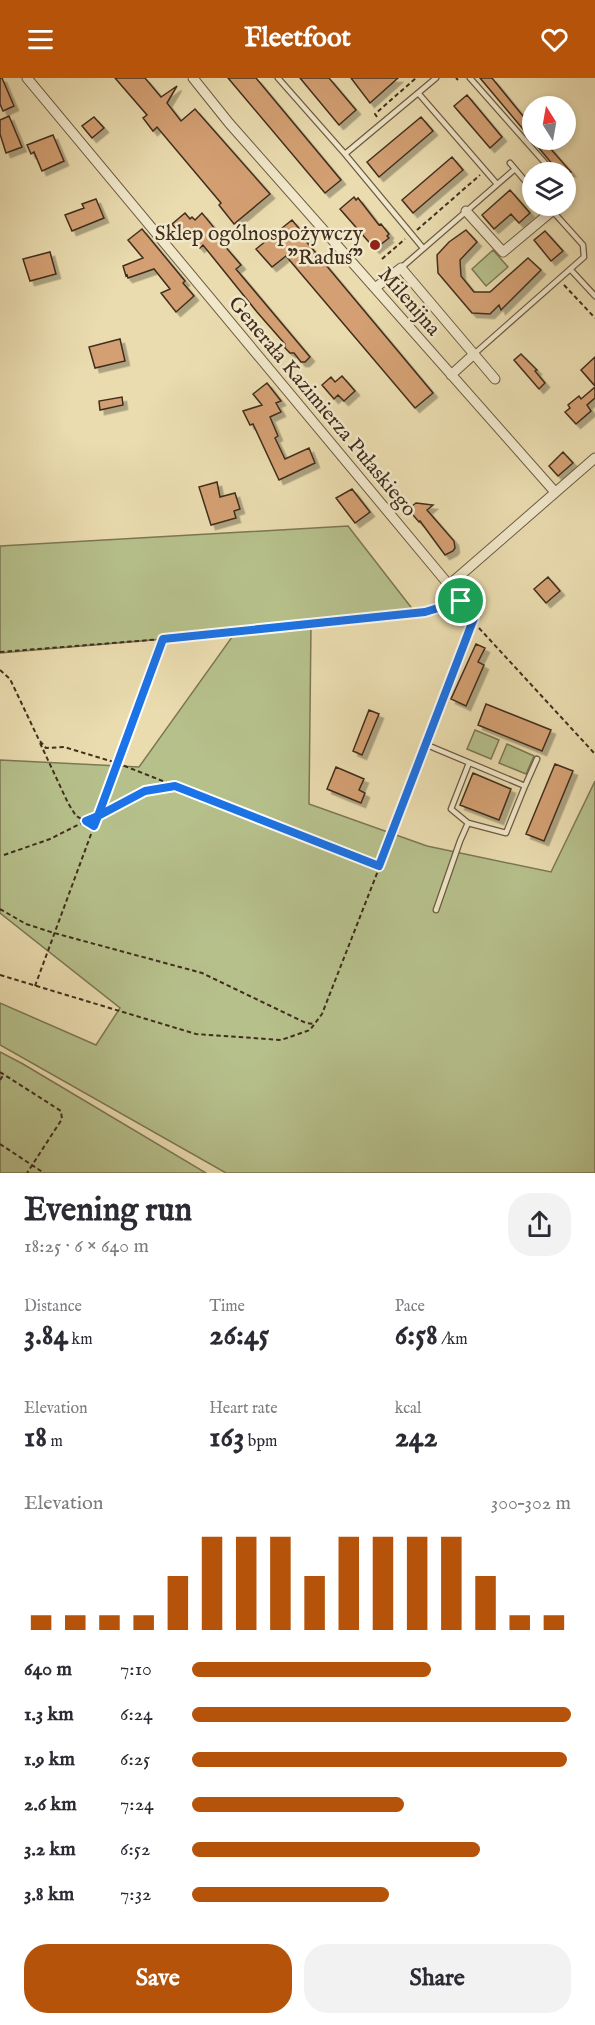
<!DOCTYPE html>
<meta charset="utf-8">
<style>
body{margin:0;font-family:"IM FELL English",serif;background:#f2f2f3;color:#2b2b33;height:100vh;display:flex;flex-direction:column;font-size:22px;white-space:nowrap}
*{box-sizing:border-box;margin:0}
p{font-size:20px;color:#7c7c81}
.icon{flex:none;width:33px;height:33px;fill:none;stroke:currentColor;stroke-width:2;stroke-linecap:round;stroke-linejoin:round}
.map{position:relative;height:1095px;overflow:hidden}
.details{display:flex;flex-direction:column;background:#fff;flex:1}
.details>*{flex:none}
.needle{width:39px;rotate:349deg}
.controls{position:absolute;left:522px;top:18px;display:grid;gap:12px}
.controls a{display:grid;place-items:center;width:54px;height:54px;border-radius:50%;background:#fff;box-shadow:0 3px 9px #0003;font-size:30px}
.pin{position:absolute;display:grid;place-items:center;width:51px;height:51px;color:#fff;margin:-26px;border:3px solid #fff;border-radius:50%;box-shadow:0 2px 6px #0007}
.round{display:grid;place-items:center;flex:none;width:63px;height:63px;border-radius:24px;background:#f2f2f3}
.summary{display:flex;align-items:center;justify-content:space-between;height:102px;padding:0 24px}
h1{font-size:33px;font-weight:700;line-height:45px}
.metrics{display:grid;grid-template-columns:repeat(3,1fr);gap:9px;height:102px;padding:6px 24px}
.metrics div{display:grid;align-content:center}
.metrics b{font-size:30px;font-weight:700}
.metrics small{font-size:16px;font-weight:400}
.metrics p{font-size:16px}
.chart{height:168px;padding:12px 24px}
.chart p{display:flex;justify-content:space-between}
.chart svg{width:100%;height:108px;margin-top:6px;stroke:#b45309;stroke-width:6}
.button{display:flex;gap:12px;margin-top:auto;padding:12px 24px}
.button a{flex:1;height:69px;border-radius:24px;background:#b45309;color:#fff;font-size:24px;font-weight:700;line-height:69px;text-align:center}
.button a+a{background:#f2f2f3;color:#2b2b33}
ul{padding:0 24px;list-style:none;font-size:20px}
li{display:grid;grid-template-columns:96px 72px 1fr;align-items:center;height:45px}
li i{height:15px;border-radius:8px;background:#b45309}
header{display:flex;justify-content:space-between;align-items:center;height:78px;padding:0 24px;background:#b45309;color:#fff;font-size:27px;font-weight:700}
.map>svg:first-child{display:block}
.green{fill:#b6c08b;stroke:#7c7754;stroke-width:1.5}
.building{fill:#d4a073;stroke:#412e1e;stroke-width:1.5;filter:url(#shadow)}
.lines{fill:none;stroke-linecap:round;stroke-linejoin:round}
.lane-casing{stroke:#6b5a42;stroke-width:7}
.street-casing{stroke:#6b5a42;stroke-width:11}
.path{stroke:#412e1e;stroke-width:2;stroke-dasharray:4.5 3;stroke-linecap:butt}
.lane{stroke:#f1e8cb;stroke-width:4.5}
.street{stroke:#f1e8cb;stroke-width:9}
.route-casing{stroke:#fff;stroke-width:12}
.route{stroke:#1a73e8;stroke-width:8}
.poi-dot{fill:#8f2418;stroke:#f1e8cb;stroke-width:2}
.labels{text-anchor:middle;stroke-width:5;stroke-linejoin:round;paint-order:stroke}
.poi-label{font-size:21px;fill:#412e1e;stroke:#f1e8cb;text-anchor:end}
.street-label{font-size:21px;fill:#412e1e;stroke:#f1e8cb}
</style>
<header><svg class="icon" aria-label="menu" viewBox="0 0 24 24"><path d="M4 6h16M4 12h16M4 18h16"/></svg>Fleetfoot<svg class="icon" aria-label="heart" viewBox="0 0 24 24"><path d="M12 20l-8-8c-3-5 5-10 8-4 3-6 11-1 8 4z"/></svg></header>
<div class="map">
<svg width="595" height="1095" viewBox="0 0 595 1095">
<defs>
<filter id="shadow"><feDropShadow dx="4.5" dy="4.5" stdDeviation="0" flood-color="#0004"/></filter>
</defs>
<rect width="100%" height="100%" fill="#eadcaf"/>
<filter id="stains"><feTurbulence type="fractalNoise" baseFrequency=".00333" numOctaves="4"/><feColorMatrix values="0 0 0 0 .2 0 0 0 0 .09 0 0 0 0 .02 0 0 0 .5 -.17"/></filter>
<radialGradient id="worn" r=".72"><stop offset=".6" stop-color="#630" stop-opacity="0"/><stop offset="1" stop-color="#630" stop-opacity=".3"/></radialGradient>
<!-- green -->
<path class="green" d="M 493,172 L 508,189 L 486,208 L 472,191 Z
M 348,448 L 417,537 L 311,547 L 309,726 L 427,768 L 551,794 L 595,703 L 595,1095 L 226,1095 L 0,967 L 0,925 L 96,967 L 120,930 L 0,835 L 0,682 L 139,689 L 235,555 L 0,575 L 0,468 Z
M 475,652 L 499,662 L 491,681 L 467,671 Z
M 507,666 L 534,678 L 526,696 L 499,685 Z
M 0,974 L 23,986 L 206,1095 L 0,1095 Z"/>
<!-- building -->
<path class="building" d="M 0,0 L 2,0 L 14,28 L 3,33 L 0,26 Z
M 115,0 L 145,0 L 161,19 L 177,8 L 167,25 L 181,43 L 195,31 L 270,116 L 234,146 L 219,127 L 221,125 L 157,49 L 153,53 L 143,40 L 147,37 Z
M 228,0 L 256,0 L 341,102 L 325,115 Z
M 300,0 L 329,0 L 356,32 L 339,47 Z
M 351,0 L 398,0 L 370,25 Z
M 480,0 L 492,0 L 532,49 L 532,62 L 543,62 L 571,94 L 559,94 Z
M 467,17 L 502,59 L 490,70 L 454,28 Z
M 9,38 L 22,69 L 6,75 L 0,56 L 0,42 Z
M 94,39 L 104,50 L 92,60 L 82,48 Z
M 421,39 L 433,53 L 379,99 L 367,84 Z
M 53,57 L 64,83 L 42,93 L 34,74 L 31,76 L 27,67 Z
M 452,79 L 463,92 L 413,135 L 402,122 Z
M 510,112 L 530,135 L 519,145 L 511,136 L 494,151 L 482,137 Z
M 354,119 L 356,122 L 358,120 L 379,147 L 381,146 L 389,156 L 387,158 L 389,160 L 375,171 L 340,131 Z
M 96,121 L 104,140 L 72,153 L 65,137 L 84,130 L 82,126 Z
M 185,135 L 190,141 L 192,139 L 195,142 L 202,135 L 220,157 L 217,159 L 241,187 L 236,191 L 310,279 L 305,284 L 301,284 L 294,275 L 290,275 L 285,270 L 285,266 L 257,234 L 203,167 L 200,170 L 187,155 L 183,159 L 172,146 Z
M 292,142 L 307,160 L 305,162 L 433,315 L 415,330 L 286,178 L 272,189 L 256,171 Z
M 142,151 L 185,203 L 183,205 L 194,218 L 176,234 L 161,215 L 170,211 L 154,191 L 128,200 L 127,197 L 126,198 L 123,188 L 143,180 L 128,162 Z
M 466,152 L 477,164 L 460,182 L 461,198 L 474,214 L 490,214 L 528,180 L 541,192 L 501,232 L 499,227 L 490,236 L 472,235 L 438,195 L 437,177 L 449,164 Z
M 545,153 L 563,173 L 551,183 L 534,162 Z
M 50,174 L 56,196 L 30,203 L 23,181 Z
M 120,261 L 125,283 L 95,290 L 89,269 Z
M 521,276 L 537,292 L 535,293 L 545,305 L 539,311 L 514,282 Z
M 595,279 L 595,308 L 581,292 Z
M 342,298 L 355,313 L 344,323 L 338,317 L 334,321 L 322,307 L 331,299 L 335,304 Z
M 267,305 L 281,323 L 276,325 L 281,334 L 270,339 L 278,358 L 275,360 L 285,381 L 309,370 L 315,385 L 279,402 L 253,346 L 250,347 L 243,333 L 262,327 L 253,316 Z
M 595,309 L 595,320 L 587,327 L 591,333 L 576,346 L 565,334 L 570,330 L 568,327 L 579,318 L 581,321 Z
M 122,319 L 123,327 L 100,332 L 99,323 Z
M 563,374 L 573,385 L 558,398 L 549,388 Z
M 217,404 L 220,419 L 235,415 L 240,431 L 234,433 L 236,440 L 211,447 L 199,409 Z
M 352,411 L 370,434 L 355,445 L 336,420 Z
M 416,425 L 433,427 L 427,432 L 454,463 L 455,470 L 453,473 L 445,477 L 420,443 L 419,444 L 408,431 Z
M 548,499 L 560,513 L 546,525 L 534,511 Z
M 476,566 L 485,570 L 478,584 L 484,587 L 466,628 L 451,621 Z
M 486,626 L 551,652 L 542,673 L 478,647 Z
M 369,632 L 379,636 L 362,677 L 353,673 Z
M 555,686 L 573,693 L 544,763 L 526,756 Z
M 336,689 L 364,701 L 359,712 L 365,715 L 361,725 L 327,711 Z
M 473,695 L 511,711 L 499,742 L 460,727 Z"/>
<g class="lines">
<!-- lane casing -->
<g class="lane-casing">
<path id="lane" d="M 278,0 L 345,76 L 423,170
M 470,0 L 553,94
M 419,16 L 497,106
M 345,76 L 436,0
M 510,85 L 532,111
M 401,190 L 515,91
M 571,192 L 595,218
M 473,277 L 584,179 L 583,167 L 548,128
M 427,667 L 525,708 L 537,681
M 403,728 L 474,540
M 468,745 L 506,755 L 525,708
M 436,832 L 460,763 L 468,745 L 451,731 L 469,685"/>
</g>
<!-- street casing -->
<g class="street-casing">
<path id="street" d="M 27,0 L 449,507 L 595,380
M 193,0 L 229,45 L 555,414
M 466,133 L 503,174 L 552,133
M 375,210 L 401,190 L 495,301
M 451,297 L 473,277"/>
</g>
<!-- path -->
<path class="path" d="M 456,0 L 458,2
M 377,39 L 375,36 L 416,0
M 417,152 L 480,97
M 382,181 L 405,161
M 564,207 L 595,240
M 455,516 L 470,535
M 479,550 L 595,676
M 0,574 L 163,561
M 0,592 L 10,601 L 39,662 L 46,670 L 64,669 L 117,685 L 379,788
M 40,665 L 68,725 L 76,738 L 94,748
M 4,777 L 50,761 L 145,713 L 172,709
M 0,831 L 26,846 L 54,855 L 202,895 L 306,945 L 314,946
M 0,897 L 196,956 L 281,962 L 310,952 L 322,936 L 401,734
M 35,908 L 163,561 L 425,534 L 461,523
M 0,994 L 61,1033 L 62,1041 L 27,1095
M 0,1002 L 4,996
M 0,1066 L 44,1095"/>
<!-- lane -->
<use href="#lane" class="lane"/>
<!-- street -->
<use href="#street" class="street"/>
</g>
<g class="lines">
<!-- route casing -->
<g class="route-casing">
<path id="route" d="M 461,523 L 425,534 L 163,561 L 98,738 L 86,743 L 94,748 L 98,738 L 145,713 L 175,708 L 379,788 L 474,540 L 461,523"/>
</g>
<!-- route -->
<use href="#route" class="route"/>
</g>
<!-- markers -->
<circle class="poi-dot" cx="375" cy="167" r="6"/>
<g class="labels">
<!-- poi labels -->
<g class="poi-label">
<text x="363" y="162">Sklep ogólnospożywczy<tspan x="363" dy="24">"Raduś"</tspan></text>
</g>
<!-- street labels -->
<g class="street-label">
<text transform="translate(410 223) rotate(49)" y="7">Milenijna</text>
<text transform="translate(323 328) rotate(50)" y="7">Generała Kazimierza Pułaskiego</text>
</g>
</g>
<rect width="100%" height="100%" filter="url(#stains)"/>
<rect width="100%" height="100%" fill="url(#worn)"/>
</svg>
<div class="controls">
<a><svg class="needle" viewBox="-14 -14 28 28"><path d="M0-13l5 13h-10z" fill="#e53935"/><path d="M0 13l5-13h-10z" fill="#7c7c81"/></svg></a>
<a><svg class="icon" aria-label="layers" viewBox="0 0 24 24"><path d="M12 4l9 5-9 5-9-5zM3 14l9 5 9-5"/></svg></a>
</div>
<div class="pin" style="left:461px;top:523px;background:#1e9e55"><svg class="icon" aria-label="arrive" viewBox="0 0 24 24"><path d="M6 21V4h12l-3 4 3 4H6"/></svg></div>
</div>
<section class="details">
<div class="summary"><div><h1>Evening run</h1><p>18:25 · 6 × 640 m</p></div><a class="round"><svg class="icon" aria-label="share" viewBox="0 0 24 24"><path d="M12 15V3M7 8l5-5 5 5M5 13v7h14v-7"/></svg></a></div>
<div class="metrics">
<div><p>Distance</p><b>3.84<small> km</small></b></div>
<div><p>Time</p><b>26:45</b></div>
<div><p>Pace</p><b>6:58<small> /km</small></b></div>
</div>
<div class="metrics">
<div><p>Elevation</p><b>18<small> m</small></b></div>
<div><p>Heart rate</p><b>163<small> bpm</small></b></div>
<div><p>kcal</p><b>242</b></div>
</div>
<div class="chart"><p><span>Elevation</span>300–302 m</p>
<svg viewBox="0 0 160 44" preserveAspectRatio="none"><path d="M5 44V38M15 44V38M25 44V38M35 44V38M45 44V22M55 44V6M65 44V6M75 44V6M85 44V22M95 44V6M105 44V6M115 44V6M125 44V6M135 44V22M145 44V38M155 44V38"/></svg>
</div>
<ul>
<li><b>640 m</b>7:10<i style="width:63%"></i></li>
<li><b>1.3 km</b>6:24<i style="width:100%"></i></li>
<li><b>1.9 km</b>6:25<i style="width:99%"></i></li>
<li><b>2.6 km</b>7:24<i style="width:56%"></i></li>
<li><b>3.2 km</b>6:52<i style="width:76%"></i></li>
<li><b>3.8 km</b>7:32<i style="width:52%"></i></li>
</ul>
<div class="button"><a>Save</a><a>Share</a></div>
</section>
